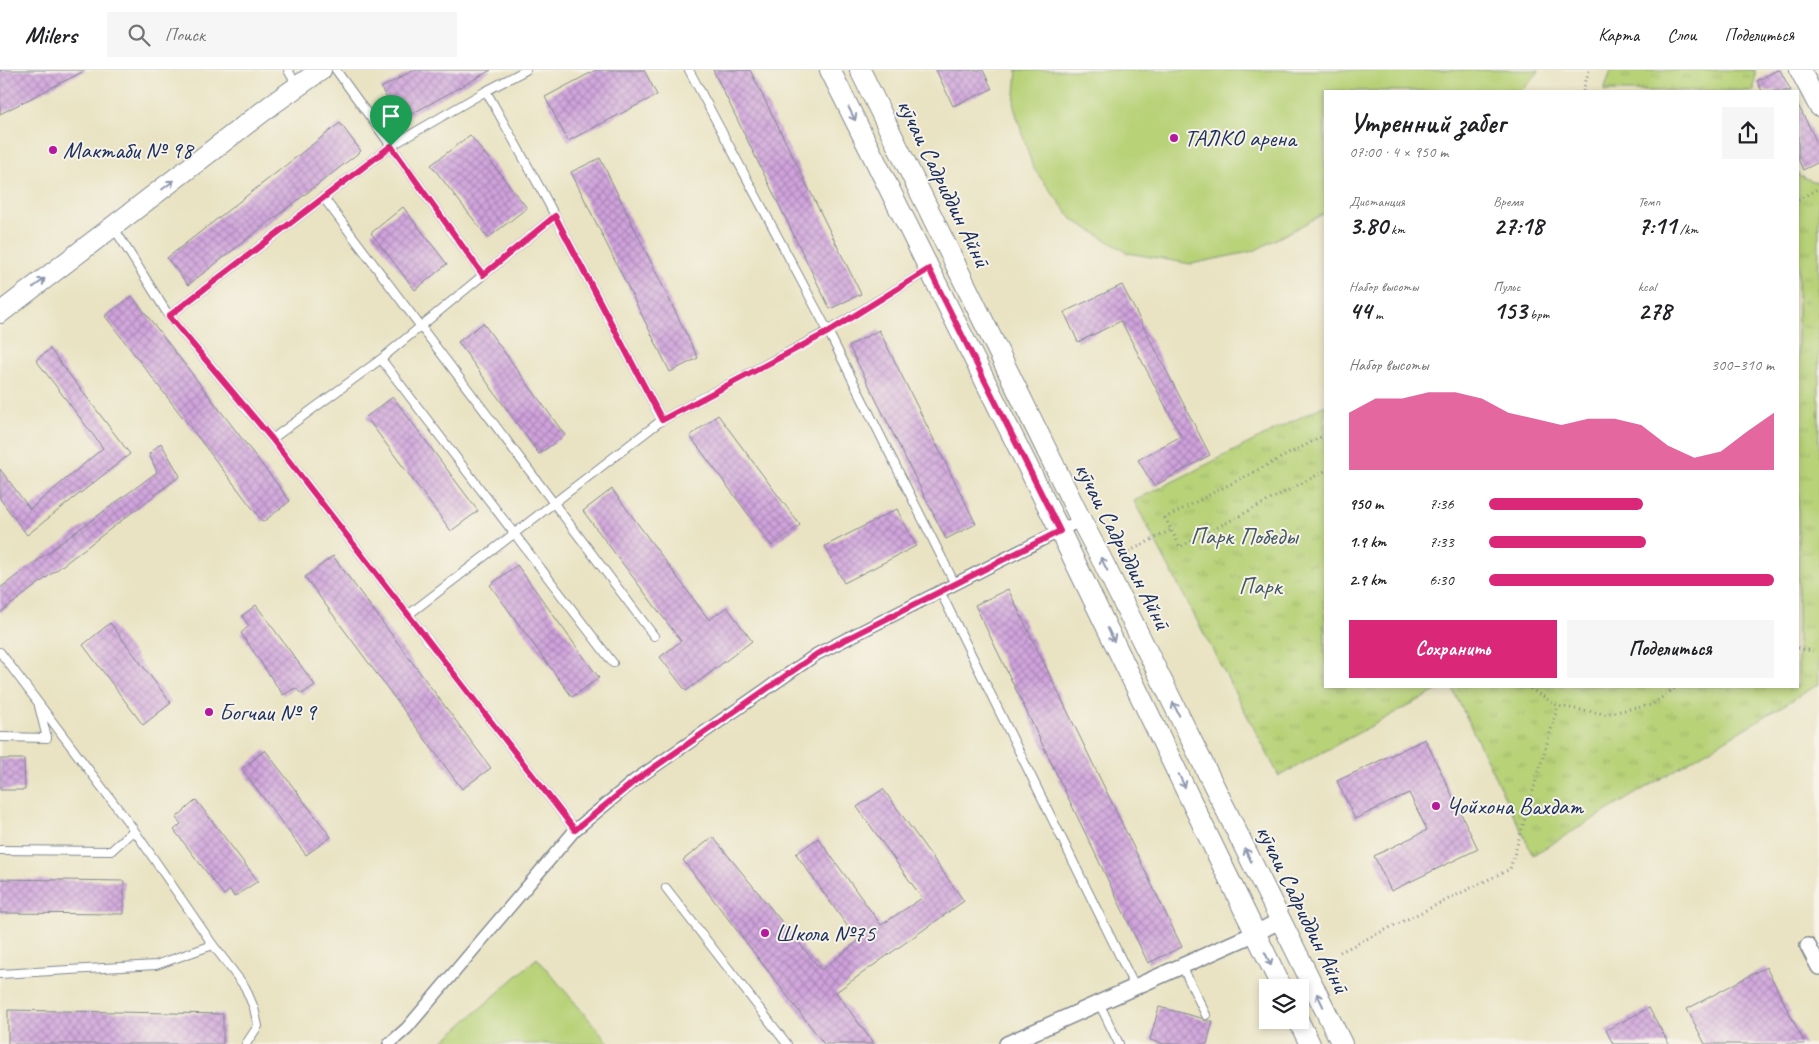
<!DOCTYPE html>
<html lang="ru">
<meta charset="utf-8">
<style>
body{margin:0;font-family:Caveat,sans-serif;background:#f6f6f6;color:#202124;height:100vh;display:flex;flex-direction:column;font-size:19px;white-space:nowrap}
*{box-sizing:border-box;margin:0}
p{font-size:16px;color:#757577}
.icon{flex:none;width:28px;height:28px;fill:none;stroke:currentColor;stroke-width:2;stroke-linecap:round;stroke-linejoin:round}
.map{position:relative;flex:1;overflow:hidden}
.drawer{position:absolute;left:1324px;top:20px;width:475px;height:598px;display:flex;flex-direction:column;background:#fff;border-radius:0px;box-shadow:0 2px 8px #0003}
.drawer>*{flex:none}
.buttons{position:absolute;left:1259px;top:909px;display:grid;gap:10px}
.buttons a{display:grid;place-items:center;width:50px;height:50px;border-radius:0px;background:#fff;box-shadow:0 2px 8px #0003;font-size:25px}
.pin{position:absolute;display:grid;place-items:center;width:42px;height:42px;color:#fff;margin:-51px -21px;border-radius:50% 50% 50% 0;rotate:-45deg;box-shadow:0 0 5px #0007}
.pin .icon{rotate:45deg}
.round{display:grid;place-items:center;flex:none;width:52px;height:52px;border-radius:0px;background:#f6f6f6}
.headline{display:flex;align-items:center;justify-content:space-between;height:85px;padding:0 25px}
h1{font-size:28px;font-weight:700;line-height:38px}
.figures{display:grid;grid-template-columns:repeat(3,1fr);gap:8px;height:85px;padding:5px 25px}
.figures div{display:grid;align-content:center}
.figures b{font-size:25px;font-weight:700}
.figures small{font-size:14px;font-weight:400}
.figures p{font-size:14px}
.chart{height:140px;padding:10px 25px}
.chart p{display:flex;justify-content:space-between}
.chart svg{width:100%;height:90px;margin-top:5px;fill:#db2777;opacity:.7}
.cta{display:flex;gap:10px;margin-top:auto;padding:10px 25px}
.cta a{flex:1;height:58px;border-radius:0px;background:#db2777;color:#fff;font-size:20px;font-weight:700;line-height:58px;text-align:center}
.cta a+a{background:#f6f6f6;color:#202124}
ul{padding:0 25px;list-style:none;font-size:16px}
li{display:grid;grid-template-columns:80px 60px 1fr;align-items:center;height:38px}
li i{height:12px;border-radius:6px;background:#db2777}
header{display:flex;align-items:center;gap:30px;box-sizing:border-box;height:70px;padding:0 25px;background:#fff;border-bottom:1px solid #e0e0e0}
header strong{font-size:24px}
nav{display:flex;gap:28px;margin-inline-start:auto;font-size:18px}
.search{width:350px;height:45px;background:#f6f6f6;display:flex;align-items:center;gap:12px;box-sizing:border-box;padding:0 18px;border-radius:0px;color:#757577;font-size:19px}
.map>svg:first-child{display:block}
.grass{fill:#b8d278;stroke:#6a806b}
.park{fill:url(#park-tufts);stroke:#6a806b}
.building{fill:url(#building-cross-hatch)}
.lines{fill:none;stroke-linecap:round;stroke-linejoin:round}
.service-casing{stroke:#828990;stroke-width:10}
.pedestrian-casing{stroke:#828990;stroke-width:14}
.minor-casing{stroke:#828990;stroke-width:18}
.tertiary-casing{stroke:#828990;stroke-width:22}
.path{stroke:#828990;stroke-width:3;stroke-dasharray:1 4;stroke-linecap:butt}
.service{stroke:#fff;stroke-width:8}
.pedestrian{stroke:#fff;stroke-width:11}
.minor{stroke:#fff;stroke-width:15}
.tertiary{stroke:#fff;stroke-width:20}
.oneway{stroke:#8d97ae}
.route-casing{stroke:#fff;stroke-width:10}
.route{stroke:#db2777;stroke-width:6}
.poi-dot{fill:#b5179e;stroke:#f7f3e8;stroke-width:2}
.labels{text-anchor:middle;stroke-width:4;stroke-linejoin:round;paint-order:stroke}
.poi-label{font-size:24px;fill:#1b2f5e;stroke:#f7f3e8;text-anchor:start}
.street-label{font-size:24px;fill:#1b2f5e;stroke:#f7f3e8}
.park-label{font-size:24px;fill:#425864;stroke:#f7f3e8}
</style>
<header>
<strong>Milers</strong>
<div class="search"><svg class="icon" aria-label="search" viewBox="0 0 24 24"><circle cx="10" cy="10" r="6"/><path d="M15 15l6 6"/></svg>Поиск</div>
<nav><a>Карта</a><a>Слои</a><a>Поделиться</a></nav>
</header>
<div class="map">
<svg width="1819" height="974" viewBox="0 0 1819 974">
<defs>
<pattern id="park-tufts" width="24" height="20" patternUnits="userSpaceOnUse" patternTransform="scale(1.25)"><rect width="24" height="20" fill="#b8d278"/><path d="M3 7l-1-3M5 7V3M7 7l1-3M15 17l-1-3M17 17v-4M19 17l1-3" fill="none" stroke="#9eb56a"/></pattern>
<pattern id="building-cross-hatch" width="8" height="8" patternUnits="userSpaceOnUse" patternTransform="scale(1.25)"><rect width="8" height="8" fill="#cfa2db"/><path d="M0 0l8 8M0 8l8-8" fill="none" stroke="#a784b5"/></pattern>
</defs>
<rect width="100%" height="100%" fill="#f7f3e8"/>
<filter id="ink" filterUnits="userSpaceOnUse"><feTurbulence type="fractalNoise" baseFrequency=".02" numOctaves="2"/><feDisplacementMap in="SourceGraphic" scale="10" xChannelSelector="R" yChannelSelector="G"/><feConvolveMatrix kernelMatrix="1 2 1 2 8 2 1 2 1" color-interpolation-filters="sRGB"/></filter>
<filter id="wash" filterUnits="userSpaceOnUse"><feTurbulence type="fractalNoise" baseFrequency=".0096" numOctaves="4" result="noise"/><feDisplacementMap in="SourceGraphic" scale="20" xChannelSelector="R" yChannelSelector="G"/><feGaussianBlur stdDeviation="1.12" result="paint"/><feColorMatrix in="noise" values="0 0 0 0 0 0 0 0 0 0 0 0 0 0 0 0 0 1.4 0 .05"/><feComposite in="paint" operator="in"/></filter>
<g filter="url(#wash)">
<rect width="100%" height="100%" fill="#e9e3c3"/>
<!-- grass -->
<path class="grass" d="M 1017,0 L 1539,0 L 1537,4 L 1521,21 L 1325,21 L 1325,143 L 1254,181 L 1191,194 L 1128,183 L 1072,149 L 1033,98 L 1014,37 Z
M 537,888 L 610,974 L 440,974 Z"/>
<!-- park -->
<path class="park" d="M 1611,0 L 1755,0 L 1754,21 L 1604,21 Z
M 1798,103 L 1799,106 L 1819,113 L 1819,614 L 1533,785 L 1451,616 L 1798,616 Z
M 1325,335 L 1325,616 L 1445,616 L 1279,706 L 1134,431 Z"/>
<g id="blocks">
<!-- building -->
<path class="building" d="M 0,0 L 86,0 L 0,44 Z
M 414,0 L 491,0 L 399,51 L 381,18 Z
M 596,0 L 644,0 L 657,25 L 568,71 L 545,27 Z
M 713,0 L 750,0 L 861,224 L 830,239 Z
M 936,0 L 983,0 L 992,19 L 953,36 Z
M 1777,0 L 1780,0 L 1791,21 L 1762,21 L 1757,11 Z
M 1798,35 L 1819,76 L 1819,92 L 1803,100 L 1798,89 Z
M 340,53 L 361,81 L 188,215 L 167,188 Z
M 470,65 L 527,138 L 488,168 L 431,95 Z
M 600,88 L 698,288 L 670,302 L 571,102 Z
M 403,137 L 447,194 L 415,220 L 371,163 Z
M 1122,215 L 1210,385 L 1154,416 L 1138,390 L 1181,366 L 1121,251 L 1078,272 L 1064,242 Z
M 132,226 L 290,431 L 263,452 L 105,246 Z
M 483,253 L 565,365 L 539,384 L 458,272 Z
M 879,260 L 976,454 L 946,469 L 849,276 Z
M 50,279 L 130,384 L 27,465 L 0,429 L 0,399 L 30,439 L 103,378 L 36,290 Z
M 393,327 L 478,441 L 451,461 L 366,347 Z
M 718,345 L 800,455 L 772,476 L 690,366 Z
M 161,373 L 180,406 L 0,543 L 0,518 L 157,402 L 149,384 Z
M 612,419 L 709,550 L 727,537 L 752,571 L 686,621 L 660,587 L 681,571 L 583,441 Z
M 897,439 L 916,476 L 844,513 L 825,476 Z
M 333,486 L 491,698 L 462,719 L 305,507 Z
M 517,495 L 599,608 L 572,627 L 490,515 Z
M 1008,519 L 1182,877 L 1148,893 L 975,535 Z
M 256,535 L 315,615 L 302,624 L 295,618 L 283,625 L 241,563 L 249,556 L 242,546 Z
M 110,553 L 171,633 L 143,655 L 83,575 Z
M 1425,669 L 1478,779 L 1391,821 L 1374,786 L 1427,760 L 1409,723 L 1355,749 L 1337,711 Z
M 265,680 L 331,767 L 306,785 L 242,699 Z
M 0,689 L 24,689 L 25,720 L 0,720 Z
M 883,719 L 964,831 L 836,922 L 874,974 L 824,974 L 683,790 L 713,767 L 821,900 L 858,871 L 796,784 L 818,768 L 881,855 L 922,828 L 857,737 Z
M 196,730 L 258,811 L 234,827 L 230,820 L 224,825 L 174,760 L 181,754 L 176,748 Z
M 0,809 L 124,811 L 124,844 L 0,843 Z
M 1766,897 L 1805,974 L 1705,974 L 1687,939 Z
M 1159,937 L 1201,948 L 1205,951 L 1213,951 L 1207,974 L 1164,974 L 1150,970 Z
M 1649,938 L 1669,974 L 1613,974 L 1606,960 Z
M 8,940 L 223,944 L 223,974 L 8,974 Z"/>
</g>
</g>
<g filter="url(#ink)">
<use href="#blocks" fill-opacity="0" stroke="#828990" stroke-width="1"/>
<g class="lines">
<!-- service casing -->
<g class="service-casing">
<path id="service" d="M 288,0 L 297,16
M 336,0 L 391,76 L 486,21 L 544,125 L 662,350 L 828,261 L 928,200
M 689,0 L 828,261 L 955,514
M 486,21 L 526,0
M 323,127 L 654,566
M 555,146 L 381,289 L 613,593
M 114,158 L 169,246 L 272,369 L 575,760
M 169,246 L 391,76 L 483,205
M 272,369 L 381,289
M 940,521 L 1135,917
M 408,545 L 662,350
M 0,582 L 134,760 L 213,875 L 245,917 L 254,938 L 258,956 L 246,974
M 0,667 L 47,668 L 39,636
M 0,780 L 111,781 L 134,760
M 666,818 L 787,974
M 1182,896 L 1206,945
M 0,904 L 156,895 L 213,875
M 1099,933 L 1119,974"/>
</g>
<!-- pedestrian casing -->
<g class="pedestrian-casing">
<path id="pedestrian" d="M 389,974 L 407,958 L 575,760 L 635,710 L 817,584 L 1081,450"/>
</g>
<!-- minor casing -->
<g class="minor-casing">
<path id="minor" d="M 1808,876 L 1819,897
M 1007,974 L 1256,863 L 1281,850"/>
</g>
<!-- tertiary casing -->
<g class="tertiary-casing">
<path id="tertiary" d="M 830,0 L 1060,461 L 1282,918
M 860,0 L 1081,450 L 1104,494 L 1342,974
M 1800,0 L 1819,36
M 0,243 L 274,33 L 321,0
M 1298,950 L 1310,974"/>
</g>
<!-- path -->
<path class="path" d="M 1583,21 L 1589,0
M 1798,130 L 1819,118
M 1325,365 L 1165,448 L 1180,477 L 1325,401
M 1120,486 L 1171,460
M 1798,578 L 1813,581
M 1526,616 L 1558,636 L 1605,644 L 1651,635 L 1678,616
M 1340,882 L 1510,799 L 1558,636"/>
<!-- service -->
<use href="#service" class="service"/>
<!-- pedestrian -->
<use href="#pedestrian" class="pedestrian"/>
<!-- minor -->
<use href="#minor" class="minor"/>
<!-- tertiary -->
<use href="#tertiary" class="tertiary"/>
</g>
<!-- one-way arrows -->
<defs><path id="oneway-shaft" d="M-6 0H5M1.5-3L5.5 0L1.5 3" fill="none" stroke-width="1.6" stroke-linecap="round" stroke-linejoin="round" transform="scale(1.25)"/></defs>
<g class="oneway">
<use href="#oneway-shaft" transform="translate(852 44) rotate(63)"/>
<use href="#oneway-shaft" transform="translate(168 115) rotate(-37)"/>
<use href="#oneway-shaft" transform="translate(39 213) rotate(-37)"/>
<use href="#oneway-shaft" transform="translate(1104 494) rotate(-117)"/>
<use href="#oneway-shaft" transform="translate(1111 565) rotate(64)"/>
<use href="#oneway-shaft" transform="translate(1176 639) rotate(-116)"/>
<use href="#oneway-shaft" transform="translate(1182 711) rotate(64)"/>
<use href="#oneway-shaft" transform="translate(1248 785) rotate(-116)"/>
<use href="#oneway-shaft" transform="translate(1268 889) rotate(64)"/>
<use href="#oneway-shaft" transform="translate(1320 930) rotate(-116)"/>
</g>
</g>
<g class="lines" filter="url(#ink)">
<!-- route casing -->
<g class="route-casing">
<path id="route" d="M 391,76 L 483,205 L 555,146 L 662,350 L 828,262 L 929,199 L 1060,461 L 817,584 L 636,710 L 575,760 L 272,369 L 169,246 Z"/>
</g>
<!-- route -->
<use href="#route" class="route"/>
</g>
<!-- markers -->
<g class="poi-dot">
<circle cx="1174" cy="68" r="5"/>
<circle cx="53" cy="80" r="5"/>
<circle cx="209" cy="642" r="5"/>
<circle cx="1436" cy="736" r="5"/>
<circle cx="765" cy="863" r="5"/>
</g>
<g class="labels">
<!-- poi labels -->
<g class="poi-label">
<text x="1184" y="76">ТАЛКО арена</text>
<text x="63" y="88">Мактаби № 98</text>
<text x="219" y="650">Богчаи № 9</text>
<text x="1446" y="744">Чойхона Вахдат</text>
<text x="775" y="871">Школа №75</text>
</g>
<!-- street labels -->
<g class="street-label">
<text transform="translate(944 113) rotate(64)" y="8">кӯчаи Садриддин Айнӣ</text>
<text transform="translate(1123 476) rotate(63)" y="8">кӯчаи Садриддин Айнӣ</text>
<text transform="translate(1303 839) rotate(64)" y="8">кӯчаи Садриддин Айнӣ</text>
</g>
<!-- park labels -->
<g class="park-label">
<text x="1244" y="474">Парк Победы</text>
<text x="1260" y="524">Парк</text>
</g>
</g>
</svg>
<div class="buttons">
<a><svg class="icon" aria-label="layers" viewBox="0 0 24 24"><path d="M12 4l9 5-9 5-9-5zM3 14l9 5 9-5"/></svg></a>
</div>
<div class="pin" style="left:391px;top:76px;background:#1e9e55"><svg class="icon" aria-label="arrive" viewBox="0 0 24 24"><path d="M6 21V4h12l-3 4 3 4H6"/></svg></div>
<section class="drawer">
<div class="headline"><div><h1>Утренний забег</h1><p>07:00 · 4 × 950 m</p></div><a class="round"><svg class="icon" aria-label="share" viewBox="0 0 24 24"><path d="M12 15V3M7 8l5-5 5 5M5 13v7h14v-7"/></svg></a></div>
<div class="figures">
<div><p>Дистанция</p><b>3.80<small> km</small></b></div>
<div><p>Время</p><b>27:18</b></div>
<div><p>Темп</p><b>7:11<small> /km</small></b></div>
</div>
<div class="figures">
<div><p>Набор высоты</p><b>44<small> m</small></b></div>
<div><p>Пульс</p><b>153<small> bpm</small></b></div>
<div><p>kcal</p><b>278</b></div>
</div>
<div class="chart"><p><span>Набор высоты</span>300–310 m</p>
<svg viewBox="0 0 160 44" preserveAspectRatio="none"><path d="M0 44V16L10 9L20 9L30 6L40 6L50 9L60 16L70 19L80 22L90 19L100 19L110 22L120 32L130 38L140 35L150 25L160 16V44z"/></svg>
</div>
<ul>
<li><b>950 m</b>7:36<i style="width:54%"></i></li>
<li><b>1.9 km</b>7:33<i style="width:55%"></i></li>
<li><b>2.9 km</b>6:30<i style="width:100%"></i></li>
</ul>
<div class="cta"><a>Сохранить</a><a>Поделиться</a></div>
</section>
</div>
